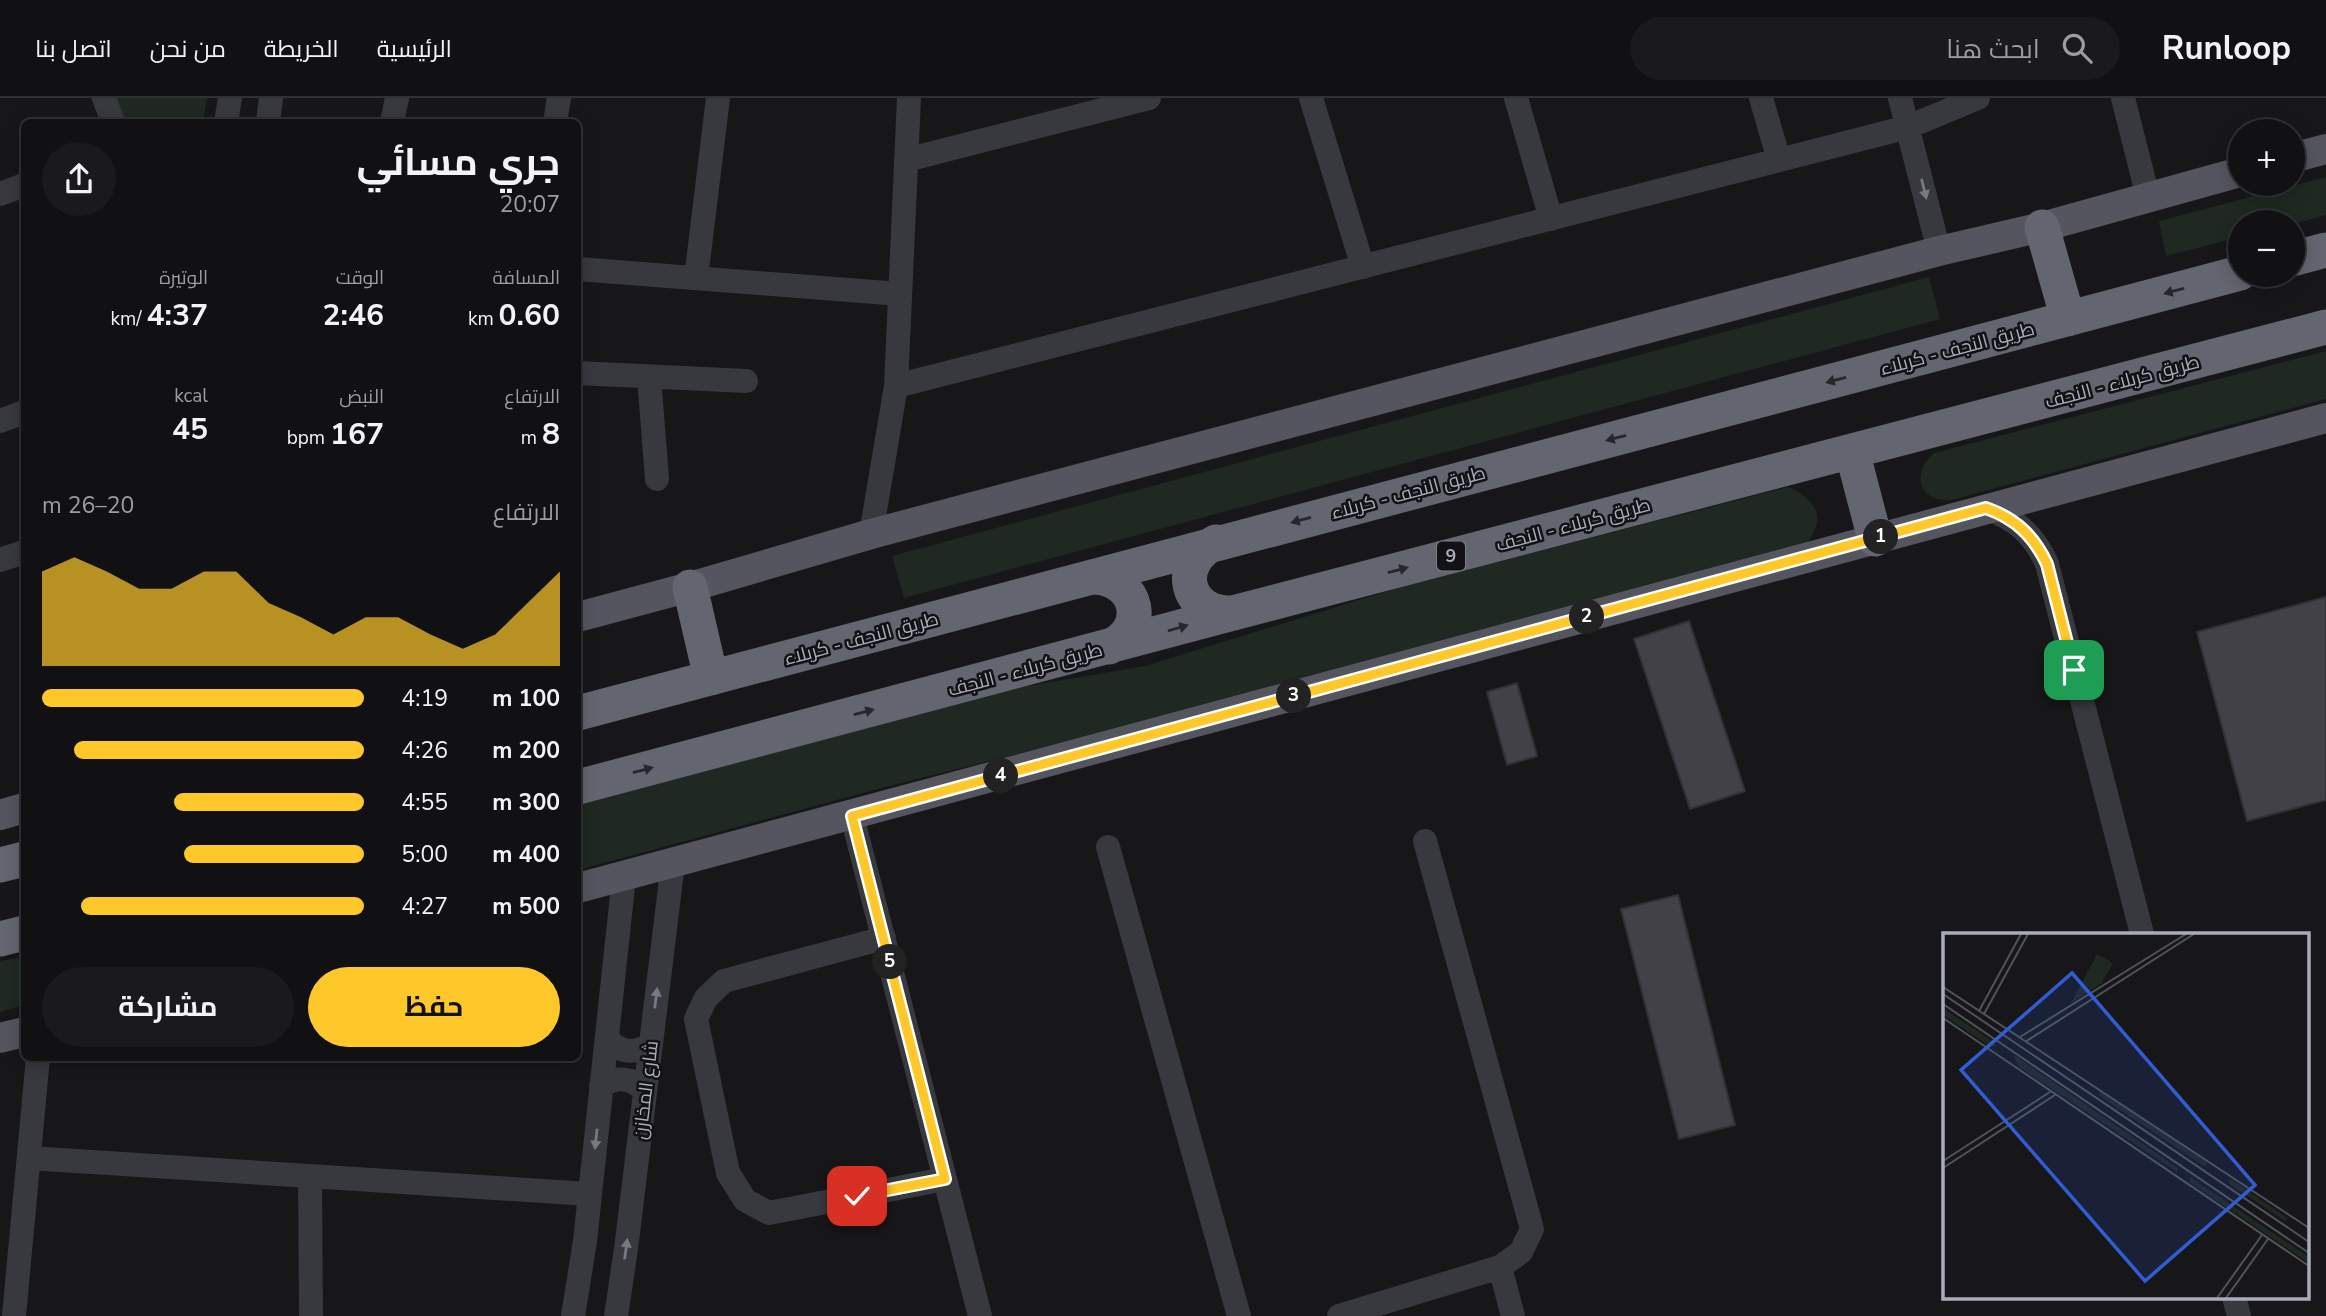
<!DOCTYPE html>
<html lang="ar">
<meta charset="utf-8">
<style>
body{margin:0;font-family:"Nunito Sans",Cairo,sans-serif;background:#1a1a1d;color:#f1f3f6;direction:rtl;height:100vh;display:flex;flex-direction:column;font-size:26px;white-space:nowrap}
*{box-sizing:border-box;margin:0}
p{font-size:23px;color:#9c9da0}
.icon{flex:none;width:38px;height:38px;fill:none;stroke:currentColor;stroke-width:2;stroke-linecap:round;stroke-linejoin:round}
.map{position:relative;flex:1;overflow:hidden;direction:ltr}
.panel{position:absolute;left:21px;top:21px;width:560px;height:942px;display:flex;flex-direction:column;background:#111114;border-radius:10px;box-shadow:0 4px 18px #0003,0 0 0 2px #303134;direction:rtl}
.panel>*{flex:none}
.controls{position:absolute;left:2228px;top:21px;display:grid;gap:14px}
.controls a{display:grid;place-items:center;width:77px;height:77px;border-radius:50%;background:#111114;box-shadow:0 4px 18px #0003,0 0 0 2px #303134;font-size:35px}
.pin{position:absolute;display:grid;place-items:center;width:60px;height:60px;color:#fff;margin:-30px;border-radius:14px;box-shadow:0 4px 10px #0006}
.km{position:absolute;width:35px;height:35px;margin:-18px;border-radius:50%;background:#222;color:#fff;font-size:19px;line-height:35px;text-align:center}
.round{display:grid;place-items:center;flex:none;width:74px;height:74px;border-radius:37px;background:#1a1a1d}
.headline{display:flex;align-items:center;justify-content:space-between;height:119px;padding:0 21px}
h1{font-size:38px;font-weight:700;line-height:52px}
.figures{display:grid;grid-template-columns:repeat(3,1fr);gap:10px;height:119px;padding:7px 21px}
.figures div{display:grid;align-content:center}
.figures b{font-size:30px;font-weight:700}
.figures small{font-size:19px;font-weight:400}
.figures p{font-size:19px}
.chart{height:196px;padding:14px 21px}
.chart p{display:flex;justify-content:space-between}
.chart svg{width:100%;height:126px;margin-top:7px;fill:#ffc82a;opacity:.7}
.button{display:flex;gap:14px;margin-top:auto;padding:14px 21px}
.button a{flex:1;height:80px;border-radius:42px;background:#ffc82a;color:#111;font-size:28px;font-weight:700;line-height:80px;text-align:center}
.button a+a{background:#1a1a1d;color:#f1f3f6}
ul{padding:0 21px;list-style:none;font-size:23px}
li{display:grid;grid-template-columns:112px 84px 1fr;align-items:center;height:52px}
li i{height:18px;border-radius:9px;background:#ffc82a}
header{display:flex;align-items:center;gap:42px;box-sizing:border-box;height:98px;padding:0 35px;background:#111114;border-bottom:2px solid #303134}
header strong{font-size:33px}
nav{display:flex;gap:38px;margin-inline-start:auto;font-size:24px}
.search{width:490px;height:63px;background:#1a1a1d;display:flex;align-items:center;gap:18px;box-sizing:border-box;padding:0 24px;border-radius:38px;color:#9c9da0;font-size:26px}
.map>svg:first-child{display:block}
.green{fill:#1f2821}
.building{fill:#414147;stroke:#313136;stroke-width:2}
.lines{fill:none;stroke-linecap:round;stroke-linejoin:round}
.minor{stroke:#38383f;stroke-width:24}
.major{stroke:#54555e;stroke-width:30}
.highway{stroke:#636670;stroke-width:35}
.oneway{fill:#767883}
.oneway2{fill:#26272c}
.route-casing{stroke:#fff;stroke-width:14}
.route{stroke:#ffc82a;stroke-width:9}
.labels{text-anchor:middle;stroke-width:5;stroke-linejoin:round;paint-order:stroke}
.shield{fill:#121215;stroke:#7b7e89;stroke-width:2}
.shield-label{font-size:18px;font-weight:bold;fill:#a8acbb}
.street-label{font-size:19px;fill:#a8acbb;stroke:#121215}
.inset-road{fill:none;stroke:#51535a;stroke-width:2}
.view{fill:#325cd4;fill-opacity:0.15;stroke:#325cd4;stroke-width:3.5}
.inset-edge{fill:none;stroke:#a8acbb;stroke-width:3.5}
</style>
<header>
<strong>Runloop</strong>
<div class="search"><svg class="icon" aria-label="search" viewBox="0 0 24 24"><circle cx="10" cy="10" r="6"/><path d="M15 15l6 6"/></svg>ابحث هنا</div>
<nav><a>الرئيسية</a><a>الخريطة</a><a>من نحن</a><a>اتصل بنا</a></nav>
</header>
<div class="map">
<svg width="2326" height="1218" viewBox="0 0 2326 1218">
<rect width="100%" height="100%" fill="#17171a"/>
<!-- green -->
<path class="green" d="M 115,0 L 207,0 L 203,24 L 123,24 Z
M 2326,79 L 2326,117 L 2293,126 L 2240,124 L 2240,139 L 2166,158 L 2159,123 Z
M 1929,179 L 1940,221 L 904,500 L 892,458 Z
M 2326,253 L 2326,301 L 1951,402 C 1918,404 1911,376 1934,355 Z
M 1788,389 C 1820,402 1827,425 1802,450 L 1191,613 L 881,690 L 578,772 L 578,706 L 1004,592 L 1145,568 L 1401,489 Z
M 17,860 L 24,862 L 24,907 L 0,914 L 0,863 Z"/>
<!-- building -->
<path class="building" d="M 2326,499 L 2326,702 L 2247,723 L 2197,534 Z
M 1689,523 L 1745,693 L 1690,711 L 1634,541 Z
M 1517,585 L 1537,658 L 1507,667 L 1487,594 Z
M 1678,797 L 1735,1027 L 1679,1041 L 1621,811 Z"/>
<g class="lines">
<!-- minor -->
<path class="minor" d="M 104,0 L 113,24
M 1311,0 L 1363,169
M 1516,0 L 1551,121
M 1761,0 L 1779,62
M 1900,0 L 1939,153
M 2123,0 L 2148,99
M 226,24 L 230,0
M 268,24 L 271,0
M 392,24 L 397,0
M 555,24 L 559,0
M 906,62 L 1149,0
M 0,96 L 24,87
M 578,171 L 900,196
M 696,180 L 718,0
M 578,275 L 746,283
M 649,279 L 657,381
M 896,288 L 1908,29 L 1978,0
M 0,323 L 24,314
M 1986,410 C 2016,421 2034,437 2047,466 L 2142,836
M 871,436 L 896,288 L 909,0
M 0,462 L 24,454
M 852,718 L 980,1218
M 1108,749 L 1239,1218
M 884,840 L 724,883 L 706,900 L 696,921 L 728,1075 L 745,1102 L 769,1115 L 945,1081
M 607,941 C 620,955 633,956 650,947
M 601,988 C 618,978 631,979 645,993
M 29,1060 L 590,1096
M 310,1078 L 311,1218
M 1500,1169 L 1513,1218
M 2234,1199 L 2239,1218
M 14,1218 L 38,959
M 573,1218 L 585,1143 L 624,779
M 616,1218 L 626,1151 L 673,765
M 1339,1218 L 1500,1169 L 1521,1154 L 1532,1131 L 1425,743"/>
<!-- major -->
<path class="major" d="M 2292,60 L 2326,51
M 578,519 L 690,489 L 871,436 L 1939,153 L 2042,129 L 2240,74
M 0,717 L 24,710
M 578,790 L 2326,320
M 0,940 L 24,934"/>
<!-- highway -->
<path class="highway" d="M 2042,129 L 2068,221
M 2292,161 L 2326,152
M 1852,353 L 1875,441
M 1216,444 C 1173,465 1185,517 1233,515
M 1095,479 C 1139,482 1149,531 1109,549
M 690,489 L 711,580
M 578,615 L 2240,175
M 578,689 L 1233,515 L 2326,229
M 0,767 L 24,761
M 0,841 L 24,835"/>
</g>
<!-- one-way arrows -->
<defs><path id="oneway-solid" d="M-6-.8H1V-3.2L6.5 0L1 3.2V.8H-6Z" transform="scale(1.75)"/></defs>
<g class="oneway">
<use href="#oneway-solid" transform="translate(1924 91) rotate(76)"/>
<use href="#oneway-solid" transform="translate(656 900) rotate(-83)"/>
<use href="#oneway-solid" transform="translate(596 1041) rotate(96)"/>
<use href="#oneway-solid" transform="translate(626 1151) rotate(-82)"/>
</g>
<g class="oneway2">
<use href="#oneway-solid" transform="translate(2174 193) rotate(165)"/>
<use href="#oneway-solid" transform="translate(1836 282) rotate(165)"/>
<use href="#oneway-solid" transform="translate(1616 340) rotate(165)"/>
<use href="#oneway-solid" transform="translate(1301 422) rotate(165)"/>
<use href="#oneway-solid" transform="translate(1398 472) rotate(-15)"/>
<use href="#oneway-solid" transform="translate(1178 530) rotate(-16)"/>
<use href="#oneway-solid" transform="translate(864 614) rotate(-15)"/>
<use href="#oneway-solid" transform="translate(643 672) rotate(-15)"/>
</g>
<g class="lines">
<!-- route casing -->
<g class="route-casing">
<path id="route" d="M 857,1098 L 945,1081 L 852,718 L 1986,410 C 2016,421 2033,437 2047,466 L 2074,572"/>
</g>
<!-- route -->
<use href="#route" class="route"/>
</g>
<g class="labels">
<!-- shield labels -->
<rect class="shield" x="1437" y="443.5" width="28" height="29" rx="5"/>
<g class="shield-label">
<text x="1451" y="464">9</text>
</g>
<!-- street labels -->
<g class="street-label">
<text transform="translate(1957 250) rotate(-15)" y="7">طريق النجف - كربلاء</text>
<text transform="translate(2122 283) rotate(-15)" y="7">طريق كربلاء - النجف</text>
<text transform="translate(1408 394) rotate(-15)" y="7">طريق النجف - كربلاء</text>
<text transform="translate(1573 426) rotate(-15)" y="7">طريق كربلاء - النجف</text>
<text transform="translate(861 540) rotate(-15)" y="7">طريق النجف - كربلاء</text>
<text transform="translate(1025 571) rotate(-15)" y="7">طريق كربلاء - النجف</text>
<text transform="translate(645 992) rotate(-83)" y="7">شارع المخازن</text>
</g>
</g>
<!-- overview -->
<g transform="translate(1943 835)">
<rect width="366" height="366" fill="#17171a"/>
<path d="M 154,21 L 170,30 L 158,51 L 128,70 ZM 0,75 L 52,110 L 53,113 L 48,114 L 0,82 ZM 70,121 L 235,235 L 234,239 L 76,134 ZM 158,158 L 265,230 L 262,234 L 155,162 ZM 247,244 L 366,324 L 366,330 L 246,249 ZM 288,246 L 344,285 L 342,288 L 285,250 Z" fill="#1f2821"/>
<path class="inset-road" d="M 0,54 L 366,295M 0,61 L 366,309M 0,71 L 366,320M 36,78 L 78,1M 41,81 L 85,1M 0,85 L 366,333M 77,104 L 243,1M 82,109 L 251,1M 0,228 L 107,159M 0,235 L 112,162M 274,365 L 319,302M 283,365 L 325,306"/>
<path class="view" d="M 129,40 L 312,252 L 202,348 L 18,137 Z"/>
<rect width="366" height="366" class="inset-edge"/>
</g>
</svg>
<div class="controls">
<a>+</a>
<a>−</a>
</div>
<div class="pin" style="left:2074px;top:572px;background:#1e9e55"><svg class="icon" aria-label="arrive" viewBox="0 0 24 24"><path d="M6 21V4h12l-3 4 3 4H6"/></svg></div>
<div class="pin" style="left:857px;top:1098px;background:#d93025"><svg class="icon" aria-label="check" viewBox="0 0 24 24"><path d="M5 12l5 5 9-10"/></svg></div>
<b class="km" style="left:1881px;top:439px">1</b>
<b class="km" style="left:1587px;top:519px">2</b>
<b class="km" style="left:1294px;top:598px">3</b>
<b class="km" style="left:1001px;top:678px">4</b>
<b class="km" style="left:890px;top:864px">5</b>
<section class="panel">
<div class="headline"><div><h1>جري مسائي</h1><p>20:07</p></div><a class="round"><svg class="icon" aria-label="share" viewBox="0 0 24 24"><path d="M12 15V3M7 8l5-5 5 5M5 13v7h14v-7"/></svg></a></div>
<div class="figures">
<div><p>المسافة</p><b>0.60<small> km</small></b></div>
<div><p>الوقت</p><b>2:46</b></div>
<div><p>الوتيرة</p><b>4:37<small> /km</small></b></div>
</div>
<div class="figures">
<div><p>الارتفاع</p><b>8<small> m</small></b></div>
<div><p>النبض</p><b>167<small> bpm</small></b></div>
<div><p>kcal</p><b>45</b></div>
</div>
<div class="chart"><p><span>الارتفاع</span>20–26 m</p>
<svg viewBox="0 0 160 44" preserveAspectRatio="none"><path d="M0 44V11L10 6L20 11L30 17L40 17L50 11L60 11L70 22L80 27L90 33L100 27L110 27L120 33L130 38L140 33L150 22L160 11V44z"/></svg>
</div>
<ul>
<li><b>100 m</b>4:19<i style="width:100%"></i></li>
<li><b>200 m</b>4:26<i style="width:90%"></i></li>
<li><b>300 m</b>4:55<i style="width:59%"></i></li>
<li><b>400 m</b>5:00<i style="width:56%"></i></li>
<li><b>500 m</b>4:27<i style="width:88%"></i></li>
</ul>
<div class="button"><a>حفظ</a><a>مشاركة</a></div>
</section>
</div>
